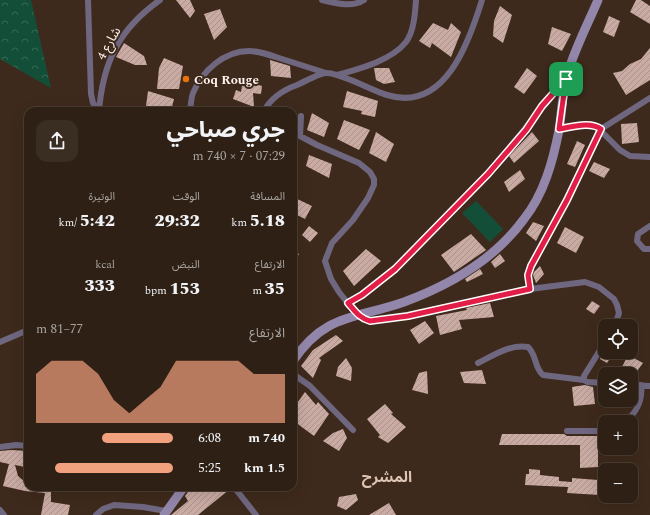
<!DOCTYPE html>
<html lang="ar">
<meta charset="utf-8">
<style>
body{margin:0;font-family:Spectral,"Noto Sans Arabic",serif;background:#3a2d22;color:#f1f3f6;direction:rtl;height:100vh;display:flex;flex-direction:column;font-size:15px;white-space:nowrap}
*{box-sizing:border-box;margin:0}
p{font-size:13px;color:#a7a3a0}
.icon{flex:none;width:22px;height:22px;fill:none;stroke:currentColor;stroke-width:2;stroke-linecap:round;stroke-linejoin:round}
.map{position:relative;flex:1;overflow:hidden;direction:ltr}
.details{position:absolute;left:24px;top:107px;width:273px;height:384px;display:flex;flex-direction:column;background:#2e2015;border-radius:12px;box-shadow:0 4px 16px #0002,0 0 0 1px #493e34;direction:rtl}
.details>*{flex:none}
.controls{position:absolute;left:598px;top:319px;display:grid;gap:8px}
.controls a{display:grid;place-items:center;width:40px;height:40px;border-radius:8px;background:#2e2015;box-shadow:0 4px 16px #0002,0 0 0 1px #493e34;font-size:20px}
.pin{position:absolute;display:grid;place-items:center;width:34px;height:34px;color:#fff;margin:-17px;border-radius:8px;box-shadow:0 2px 6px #0006}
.round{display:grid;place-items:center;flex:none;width:42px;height:42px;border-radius:12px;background:#3a2d22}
.summary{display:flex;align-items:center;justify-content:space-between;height:68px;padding:0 12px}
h1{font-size:22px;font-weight:800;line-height:30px}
.metrics{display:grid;grid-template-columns:repeat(3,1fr);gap:6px;height:68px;padding:4px 12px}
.metrics div{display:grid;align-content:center}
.metrics b{font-size:17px;font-weight:800}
.metrics small{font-size:11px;font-weight:400}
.metrics p{font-size:11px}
.chart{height:112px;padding:8px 12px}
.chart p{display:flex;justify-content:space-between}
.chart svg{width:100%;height:72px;margin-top:4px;fill:#f2a17e;opacity:.7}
ul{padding:0 12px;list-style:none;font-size:13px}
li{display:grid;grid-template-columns:64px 48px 1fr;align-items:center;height:30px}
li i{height:10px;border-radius:5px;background:#f2a17e}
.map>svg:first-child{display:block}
.grass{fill:#134f38}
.forest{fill:url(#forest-crowns)}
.building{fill:url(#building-hatch)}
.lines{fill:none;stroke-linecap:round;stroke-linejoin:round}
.minor{stroke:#6f677f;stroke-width:6}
.secondary{stroke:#9386ab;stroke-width:9}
.route-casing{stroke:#fff;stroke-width:8}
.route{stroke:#e11d48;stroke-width:5}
.food-dot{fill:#e8710a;stroke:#3e2a1c;stroke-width:1.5}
.labels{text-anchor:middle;stroke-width:4;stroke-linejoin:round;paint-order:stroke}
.street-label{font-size:13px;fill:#fdf3ec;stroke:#3e2a1c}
.poi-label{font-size:13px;font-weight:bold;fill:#fdf3ec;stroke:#3e2a1c;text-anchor:start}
.quarter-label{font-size:15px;font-weight:bold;fill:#ddc4b3;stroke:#3e2a1c}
</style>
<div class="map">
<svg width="650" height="515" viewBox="0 0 650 515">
<defs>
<pattern id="forest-crowns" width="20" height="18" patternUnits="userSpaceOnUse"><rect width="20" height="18" fill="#134f38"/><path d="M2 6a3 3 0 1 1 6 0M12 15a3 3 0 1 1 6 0" fill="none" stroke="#366955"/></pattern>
<pattern id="building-hatch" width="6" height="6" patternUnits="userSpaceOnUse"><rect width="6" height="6" fill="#caaba4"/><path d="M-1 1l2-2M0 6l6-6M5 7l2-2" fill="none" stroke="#aa928d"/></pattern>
</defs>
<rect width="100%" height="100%" fill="#3e2a1c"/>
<!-- grass -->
<path class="grass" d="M 476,201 L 503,229 L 490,242 L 462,213 Z"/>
<!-- forest -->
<path class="forest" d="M 0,0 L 31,0 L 51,88 L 0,59 Z"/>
<!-- building -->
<path class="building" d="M 176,0 L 190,0 L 195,11 L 190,18 Z
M 636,0 L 641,0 L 650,6 L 650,24 L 630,12 Z
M 500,6 L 512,15 L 503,43 L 493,36 L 494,21 Z
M 220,9 L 227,27 L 214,40 L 204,14 Z
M 609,16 L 620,21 L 614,37 L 603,32 Z
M 433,23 L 448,30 L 451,23 L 461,32 L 451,57 L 432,43 L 430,48 L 419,41 Z
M 552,27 L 571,34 L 562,51 L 548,44 Z
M 124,43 L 144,56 L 147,65 L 135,65 L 116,57 Z
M 650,48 L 650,80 L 626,95 L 613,73 L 622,71 L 630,64 L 641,59 Z
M 164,58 L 183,66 L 179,89 L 157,89 L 159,68 Z
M 270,60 L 290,66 L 291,78 L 271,76 Z
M 374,68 L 389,68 L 395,82 L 384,84 L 376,80 Z
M 527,68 L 537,76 L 524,94 L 514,87 Z
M 243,80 L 262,86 L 261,94 L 253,93 L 254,107 L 233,99 L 236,90 L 241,92 Z
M 148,91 L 174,99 L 172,107 L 146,106 Z
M 347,91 L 378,101 L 375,117 L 361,114 L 362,111 L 343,107 Z
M 312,113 L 329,123 L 324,137 L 307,130 Z
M 344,120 L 370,130 L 359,150 L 337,139 Z
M 637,123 L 639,142 L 622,144 L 621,124 Z
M 376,132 L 394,144 L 386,162 L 369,153 Z
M 532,132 L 539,141 L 514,163 L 509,156 Z
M 577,141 L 585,145 L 575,167 L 567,164 Z
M 309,155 L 332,164 L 329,178 L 306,166 Z
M 594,162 L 610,169 L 604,178 L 589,171 Z
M 520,170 L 525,179 L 509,192 L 504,182 Z
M 293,197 L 312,206 L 305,219 L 293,213 Z
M 533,222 L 544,226 L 536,241 L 526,233 Z
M 309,226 L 318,233 L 310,242 L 302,235 Z
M 565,227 L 584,237 L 576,253 L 557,243 Z
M 471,234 L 486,250 L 454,272 L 441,255 Z
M 293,249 L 299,254 L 293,263 Z
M 366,249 L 381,261 L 354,286 L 343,271 Z
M 500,254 L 505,261 L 495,268 L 491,262 Z
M 540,266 L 544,274 L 536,283 L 533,275 L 534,272 Z
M 480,269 L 483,274 L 467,282 L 465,279 Z
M 592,301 L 600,306 L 594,314 L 586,309 Z
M 490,303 L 494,317 L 459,320 L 462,329 L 440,335 L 436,316 L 467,310 L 466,308 Z
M 425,321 L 434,333 L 419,344 L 410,330 Z
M 336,335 L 343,341 L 319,358 L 321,360 L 313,378 L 301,366 L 313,350 Z
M 605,351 L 605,352 L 614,352 L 607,363 L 600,359 Z
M 628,355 L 643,363 L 637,371 L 621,369 Z
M 346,358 L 352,368 L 351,381 L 336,376 L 338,367 Z
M 482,370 L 486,384 L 464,383 L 460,372 Z
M 427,371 L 428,394 L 412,390 L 419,373 Z
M 585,385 L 593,387 L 595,404 L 574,406 L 572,387 Z
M 305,392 L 316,405 L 318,402 L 329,414 L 314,436 L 299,425 L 293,417 L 293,409 Z
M 607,400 L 623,400 L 624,403 L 608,406 Z
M 385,404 L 393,413 L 391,414 L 406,427 L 388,443 L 378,437 L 380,435 L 367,419 Z
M 343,429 L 347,438 L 339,451 L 323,441 L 333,433 Z
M 502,434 L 564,434 L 567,436 L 598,436 L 598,467 L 580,468 L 580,445 L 499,445 Z
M 11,450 L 28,451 L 25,467 L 15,465 L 18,476 L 25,482 L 25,487 L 51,487 L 51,502 L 70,505 L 68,515 L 41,515 L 45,493 L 25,491 L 3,486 L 9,464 L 0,462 L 0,451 Z
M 529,469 L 540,470 L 540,475 L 559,477 L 559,481 L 572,482 L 572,478 L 598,480 L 597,484 L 601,484 L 600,495 L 567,493 L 568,487 L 525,485 L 526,474 L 529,474 Z
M 192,487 L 230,487 L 230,489 L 198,515 L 171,515 L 188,501 L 185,496 Z
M 356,494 L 358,500 L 346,510 L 337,506 L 339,497 Z
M 389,503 L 396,515 L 369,515 Z"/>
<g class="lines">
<!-- minor -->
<path class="minor" d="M 88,0 L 91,94 L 93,103 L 99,111
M 322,0 C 335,3 352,8 364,0
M 337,75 C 358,69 391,61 406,42 C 414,31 415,14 416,0
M 99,111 C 103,62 119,29 160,0
M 190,111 C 191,105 191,98 193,93 C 202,71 224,51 249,51 C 259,51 270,55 279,58 C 295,63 310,68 326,73
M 264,111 C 271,98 283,90 297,85 C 304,82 321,72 327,73 C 344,74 370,90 387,95 C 445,113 469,42 482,0
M 301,116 L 300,136 L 317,145 L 359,163 L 370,172 L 374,179 L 374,185 L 368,198 L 353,220 L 332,243 L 325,261 L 331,279 L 339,292 L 357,315 L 364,319 L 370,321 L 408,316 L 530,289 L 585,282 L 599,287 L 614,299 L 617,305 L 619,313 L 615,326
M 559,129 L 587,125 L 596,126 L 620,150 L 630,156 L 650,157
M 650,226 L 638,234 L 637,241 L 644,249 L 650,249
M 530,289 L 528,275 L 531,266 L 567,200 L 601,129 L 650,98
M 348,303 L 362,295 L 395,269 L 488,174 L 565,80
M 0,342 L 28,330
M 605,342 L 584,376 L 584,380 L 588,382 L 605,383
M 478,363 C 494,355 510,344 528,347 C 537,355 534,368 543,375 L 584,380
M 293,374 L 310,386 L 353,430
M 631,385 L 650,386
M 625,422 C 637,412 643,401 641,385
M 567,431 L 605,431
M 0,447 L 16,445 L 28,446
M 234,487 L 256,515
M 0,510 L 4,515
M 96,515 L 103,509 L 114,505 L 143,507 L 166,511"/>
<!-- secondary -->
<path class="secondary" d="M 293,361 C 325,313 356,319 404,302 C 450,285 495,259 524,219 C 544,194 553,161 559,130 C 562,113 562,95 566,79 C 573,52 587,26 598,0
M 164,515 L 184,487"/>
</g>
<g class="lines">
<!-- route casing -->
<g class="route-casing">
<path id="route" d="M 566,79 L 559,129 C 572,127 590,121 601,129 L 567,200 L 531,266 L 528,275 L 530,289 L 408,316 L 370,321 C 359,318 355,311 348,303 L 362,295 L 395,269 L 488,174 L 526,130 L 542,106 Z"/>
</g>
<!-- route -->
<use href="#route" class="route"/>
</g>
<!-- markers -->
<circle class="food-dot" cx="186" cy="79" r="4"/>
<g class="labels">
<!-- street labels -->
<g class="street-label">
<text transform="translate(108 43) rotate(-61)" y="5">شارع 4</text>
</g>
<!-- poi labels -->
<g class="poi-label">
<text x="194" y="84">Coq Rouge</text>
</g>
<!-- quarter labels -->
<g class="quarter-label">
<text x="387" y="482">المشرح</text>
</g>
</g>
</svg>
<div class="controls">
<a><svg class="icon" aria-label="locate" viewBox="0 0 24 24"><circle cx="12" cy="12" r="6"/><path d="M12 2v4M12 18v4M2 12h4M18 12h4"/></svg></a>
<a><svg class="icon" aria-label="layers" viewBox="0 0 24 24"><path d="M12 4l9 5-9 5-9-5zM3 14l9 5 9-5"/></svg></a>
<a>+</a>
<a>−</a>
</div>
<div class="pin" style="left:566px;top:79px;background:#1e9e55"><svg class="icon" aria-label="arrive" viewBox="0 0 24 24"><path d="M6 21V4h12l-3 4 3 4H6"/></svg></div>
<section class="details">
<div class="summary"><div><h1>جري صباحي</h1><p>07:29 · 7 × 740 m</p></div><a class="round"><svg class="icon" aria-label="share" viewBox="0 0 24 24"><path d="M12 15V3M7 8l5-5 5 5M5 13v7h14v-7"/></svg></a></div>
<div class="metrics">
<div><p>المسافة</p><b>5.18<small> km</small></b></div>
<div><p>الوقت</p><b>29:32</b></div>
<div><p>الوتيرة</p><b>5:42<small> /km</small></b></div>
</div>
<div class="metrics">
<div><p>الارتفاع</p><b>35<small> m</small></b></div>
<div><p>النبض</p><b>153<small> bpm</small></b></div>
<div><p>kcal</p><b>333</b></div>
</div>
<div class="chart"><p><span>الارتفاع</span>77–81 m</p>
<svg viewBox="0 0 160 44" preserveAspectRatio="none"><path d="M0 44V14L10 6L20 6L30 6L40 14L50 30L60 38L70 30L80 22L90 6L100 6L110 6L120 6L130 6L140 14L150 14L160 14V44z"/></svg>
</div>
<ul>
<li><b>740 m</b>6:08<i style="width:52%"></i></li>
<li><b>1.5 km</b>5:25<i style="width:86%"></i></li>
</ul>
</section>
</div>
